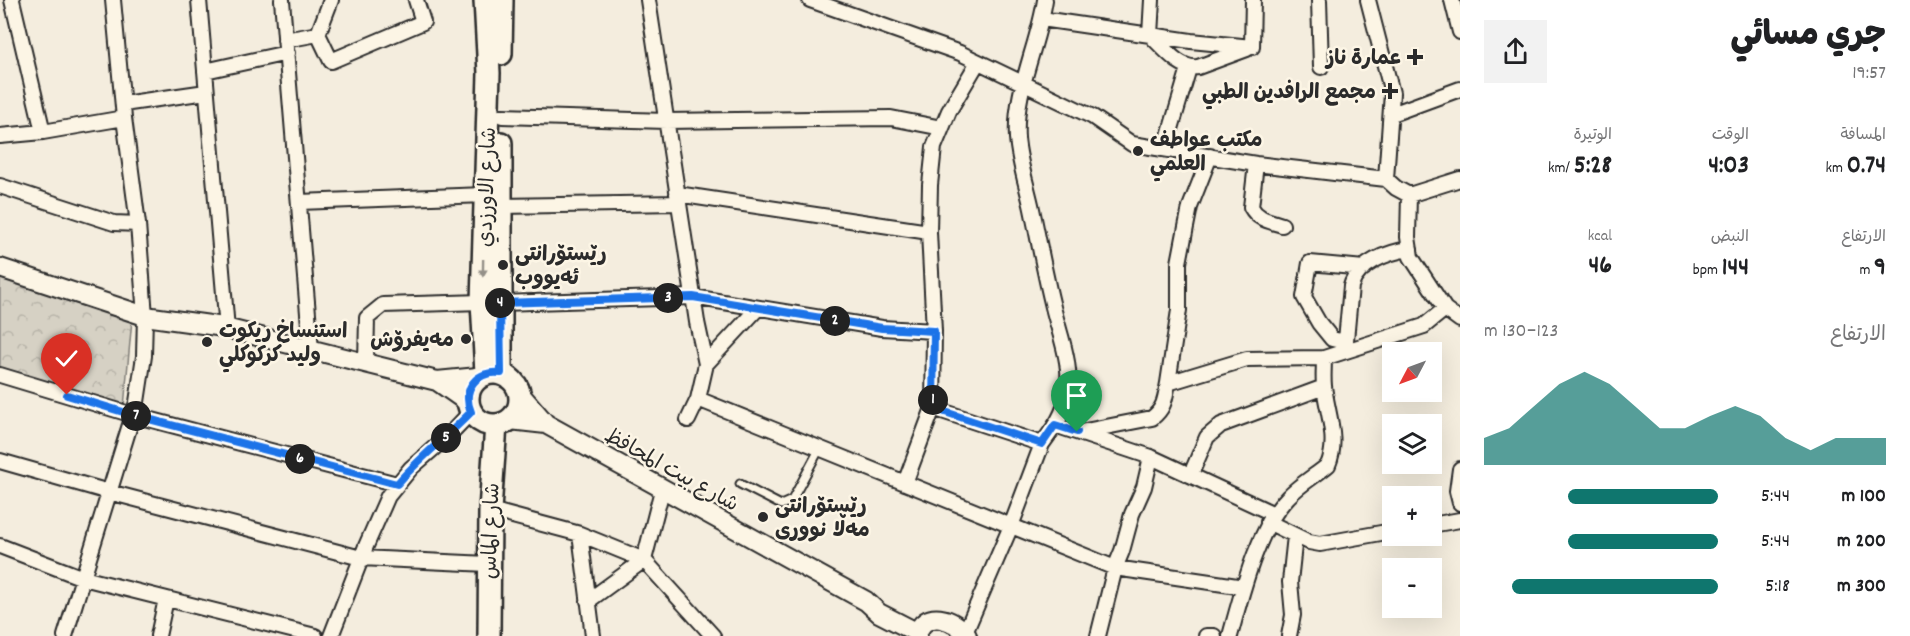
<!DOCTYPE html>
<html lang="ar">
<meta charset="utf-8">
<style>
body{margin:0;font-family:Dekko,"Playpen Sans Arabic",sans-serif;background:#f2f2f2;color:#202124;direction:rtl;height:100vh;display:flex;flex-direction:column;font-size:22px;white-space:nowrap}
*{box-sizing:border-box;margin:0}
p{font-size:20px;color:#757577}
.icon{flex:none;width:33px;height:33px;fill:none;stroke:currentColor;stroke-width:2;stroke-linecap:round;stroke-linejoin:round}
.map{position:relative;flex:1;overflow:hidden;direction:ltr}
.side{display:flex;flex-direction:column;background:#fff;width:450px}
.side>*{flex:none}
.needle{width:39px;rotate:229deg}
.buttons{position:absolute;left:1382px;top:342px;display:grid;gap:12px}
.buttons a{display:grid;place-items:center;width:60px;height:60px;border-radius:0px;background:#fff;box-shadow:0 6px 24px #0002;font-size:30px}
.pin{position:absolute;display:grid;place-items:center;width:51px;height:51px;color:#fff;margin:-62px -26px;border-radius:50% 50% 50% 0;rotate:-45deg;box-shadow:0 0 6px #0007}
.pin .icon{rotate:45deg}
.km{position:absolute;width:30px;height:30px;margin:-15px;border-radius:50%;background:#222;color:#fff;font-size:16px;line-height:30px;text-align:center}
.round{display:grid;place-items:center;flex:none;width:63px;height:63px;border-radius:0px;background:#f2f2f2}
.head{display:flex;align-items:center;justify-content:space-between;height:102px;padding:0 24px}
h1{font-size:33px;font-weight:800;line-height:45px}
.metrics{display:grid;grid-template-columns:repeat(3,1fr);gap:9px;height:102px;padding:6px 24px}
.metrics div{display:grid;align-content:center}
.metrics b{font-size:26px;font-weight:800}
.metrics small{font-size:16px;font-weight:400}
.metrics p{font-size:16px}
.chart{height:168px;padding:12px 24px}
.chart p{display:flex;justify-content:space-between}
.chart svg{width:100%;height:108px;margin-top:6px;fill:#0f766e;opacity:.7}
ul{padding:0 24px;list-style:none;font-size:20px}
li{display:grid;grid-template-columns:96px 72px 1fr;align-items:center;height:45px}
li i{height:15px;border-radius:8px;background:#0f766e}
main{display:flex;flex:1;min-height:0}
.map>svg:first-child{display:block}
.forest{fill:url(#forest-crowns);stroke:#807e78;stroke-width:1.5}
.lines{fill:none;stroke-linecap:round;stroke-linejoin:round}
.lane-casing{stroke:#2b2b2b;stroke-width:11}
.street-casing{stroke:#2b2b2b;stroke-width:18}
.secondary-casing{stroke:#2b2b2b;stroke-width:22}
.primary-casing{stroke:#2b2b2b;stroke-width:26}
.lane{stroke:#fcf5e5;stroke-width:7}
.street{stroke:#fcf5e5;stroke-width:14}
.secondary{stroke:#fcf5e5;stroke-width:18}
.primary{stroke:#fcf5e5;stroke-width:21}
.oneway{fill:#949088}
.route-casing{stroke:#fff;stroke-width:12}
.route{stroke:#1a73e8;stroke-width:8}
.poi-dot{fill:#2b2b2b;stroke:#fcf5e5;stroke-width:2}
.labels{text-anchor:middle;stroke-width:5;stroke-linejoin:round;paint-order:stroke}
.poi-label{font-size:21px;font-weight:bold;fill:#2b2b2b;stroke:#fcf5e5;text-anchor:start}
.street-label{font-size:21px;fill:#2b2b2b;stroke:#fcf5e5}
</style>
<main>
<section class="side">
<div class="head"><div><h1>جري مسائي</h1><p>19:57</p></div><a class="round"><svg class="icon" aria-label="share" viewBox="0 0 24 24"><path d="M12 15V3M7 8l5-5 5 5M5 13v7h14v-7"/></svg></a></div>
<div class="metrics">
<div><p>المسافة</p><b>0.74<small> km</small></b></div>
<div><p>الوقت</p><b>4:03</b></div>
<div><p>الوتيرة</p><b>5:28<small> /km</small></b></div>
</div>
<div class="metrics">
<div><p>الارتفاع</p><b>9<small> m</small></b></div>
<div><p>النبض</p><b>144<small> bpm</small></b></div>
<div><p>kcal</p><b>46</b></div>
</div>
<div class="chart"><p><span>الارتفاع</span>123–130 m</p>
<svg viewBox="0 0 160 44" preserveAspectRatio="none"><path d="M0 44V33L10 29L20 20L30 11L40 6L50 11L60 20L70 29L80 29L90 24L100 20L110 24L120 33L130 38L140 33L150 33L160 33V44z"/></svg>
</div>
<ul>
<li><b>100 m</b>5:44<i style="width:64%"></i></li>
<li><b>200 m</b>5:44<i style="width:64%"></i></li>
<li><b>300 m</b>5:18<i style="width:88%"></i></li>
</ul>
</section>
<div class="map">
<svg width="1460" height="636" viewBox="0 0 1460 636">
<defs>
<pattern id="forest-crowns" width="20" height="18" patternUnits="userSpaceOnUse" patternTransform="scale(1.5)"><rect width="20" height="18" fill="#d6d1c4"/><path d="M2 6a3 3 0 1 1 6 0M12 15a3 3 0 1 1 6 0" fill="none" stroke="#b8b4a9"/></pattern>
</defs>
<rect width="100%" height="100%" fill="#f4edde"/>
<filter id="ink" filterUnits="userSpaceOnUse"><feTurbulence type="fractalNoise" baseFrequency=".0167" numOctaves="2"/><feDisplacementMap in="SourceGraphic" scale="12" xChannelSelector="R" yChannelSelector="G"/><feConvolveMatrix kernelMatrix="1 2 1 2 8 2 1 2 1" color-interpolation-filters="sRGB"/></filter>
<g filter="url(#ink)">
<!-- forest -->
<path class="forest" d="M 0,276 L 132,319 L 124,407 L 0,367 Z"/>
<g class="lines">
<!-- lane casing -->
<g class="lane-casing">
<path id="lane" d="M 740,484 L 781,505 L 792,500 L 820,448"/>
</g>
<!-- street casing -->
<g class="street-casing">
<path id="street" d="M 12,0 L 43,132 L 124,118 L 138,224 L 145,316 L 144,356 L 137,402 L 65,636
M 113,0 L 124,118
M 199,0 L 227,329
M 282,0 L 311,350
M 331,0 L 318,34 L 331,61 L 423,22 L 416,0
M 648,0 L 697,322 L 706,364 L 698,399 L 688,420
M 810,0 L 960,53 L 1093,117 L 1132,144 L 1256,164 L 1386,179
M 1152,0 L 1150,35 C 1163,47 1180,70 1198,67 L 1247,49
M 1319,0 L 1321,67
M 1368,0 L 1392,93 L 1386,179 L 1396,188 L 1409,195 L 1408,237 L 1411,257 L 1445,309 L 1460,320
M 1452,0 L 1460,32
M 1042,19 L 1191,41 L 1252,47
M 285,40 L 318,34
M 1252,47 L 1253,0
M 205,71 L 287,53
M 123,104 L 206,92
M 1392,114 L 1460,89
M 502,116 L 666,121 L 891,118 L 942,128
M 0,136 L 43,132
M 1165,149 L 1189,68
M 1256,164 L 1251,207 C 1258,220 1270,221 1282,225
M 0,186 L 114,223 L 138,224
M 677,194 L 929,232
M 1409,195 L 1460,179
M 299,202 L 485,195
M 500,206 L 678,203
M 500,303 L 693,297 L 882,328 L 934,331 L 929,232 L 930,185 L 934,147 L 949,111 L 978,62
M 1345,342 L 1332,339 L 1319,323 L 1304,297 L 1310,263 L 1364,268
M 1345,351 L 1351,286 C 1358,263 1388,252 1410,249
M 366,363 L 367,318 L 383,305 L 482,302
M 706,364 L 758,308
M 0,375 L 133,415 L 397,484
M 1168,383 L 1179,310 L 1179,263 L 1185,232 L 1190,207 L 1210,156
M 698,399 L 1115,568 L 1244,587
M 933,408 L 1042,444 L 1011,526 L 965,633
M 1055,425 L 1151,457 L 1144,487 L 1132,514 L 1122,551 L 1115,568 L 1098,636
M 1080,432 L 1152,418 C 1165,408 1165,398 1168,383 L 1247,359 L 1324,358
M 1042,444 C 1053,429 1064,415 1067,396 C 1073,366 1060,336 1053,307 C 1045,275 1039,242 1032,209 C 1027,186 1019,162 1017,138 C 1014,91 1038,46 1045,0
M 1151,457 L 1274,514
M 0,461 L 109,492 L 361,558 L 488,564
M 1460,469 L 1457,491 L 1460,503
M 1191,474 L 1207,437 L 1221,425 L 1324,387
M 905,483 L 933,408 L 934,331
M 490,510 L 580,534 L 644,560 L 713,636
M 1268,522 L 1309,542 L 1320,544 L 1392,531
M 1431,525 L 1460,520
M 580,534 L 593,636
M 0,546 L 83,578 L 315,636
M 588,601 L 644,560 L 662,490
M 158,636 L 166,599
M 331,636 L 366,546 L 388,496 L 411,468 L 449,435 L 471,412
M 1206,636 L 1214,636
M 1230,636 C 1242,593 1257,529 1288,497 C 1300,484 1315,476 1328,465 C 1339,439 1327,413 1324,386 C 1323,377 1324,367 1324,358 L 1424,326 L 1445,309
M 1289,636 L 1293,615 L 1290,582 L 1295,536"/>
</g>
<!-- secondary casing -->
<g class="secondary-casing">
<path id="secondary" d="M 0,268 L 145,316 L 217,326 L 437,381 L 478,377
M 437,381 L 467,402
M 520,394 L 546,424
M 510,420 L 546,424 L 866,601 L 879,613 L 918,633
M 917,636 C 922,608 956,618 967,636"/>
</g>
<!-- primary casing -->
<g class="primary-casing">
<path id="primary" d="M 485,0 L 489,73 L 482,302 L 486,373
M 501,54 L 502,0
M468 399a26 26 0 1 1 52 0a26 26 0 1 1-52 0Z
M 501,373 L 501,143
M 489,636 L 490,510 L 496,425"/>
</g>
<!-- lane -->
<use href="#lane" class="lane"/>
<!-- street -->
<use href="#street" class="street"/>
<!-- secondary -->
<use href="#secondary" class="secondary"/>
<!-- primary -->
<use href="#primary" class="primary"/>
</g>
<!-- one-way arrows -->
<defs><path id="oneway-solid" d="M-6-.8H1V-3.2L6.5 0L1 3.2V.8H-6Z" transform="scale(1.5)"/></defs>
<use class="oneway" href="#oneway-solid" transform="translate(483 268) rotate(91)"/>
</g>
<g class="lines" filter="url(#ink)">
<!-- route casing -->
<g class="route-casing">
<path id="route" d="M 67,395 L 133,415 L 397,484 C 419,458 447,437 471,412 C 461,389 477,370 501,373 L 500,303 L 693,297 L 882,328 L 934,331 L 933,408 L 1042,444 L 1055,425 L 1077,432"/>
</g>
<!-- route -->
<use href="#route" class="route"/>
</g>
<!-- markers -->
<g class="poi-dot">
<path d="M1412 48h6v6h6v6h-6v6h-6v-6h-6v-6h6z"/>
<path d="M1387 82h6v6h6v6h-6v6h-6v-6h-6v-6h6z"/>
<circle cx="1138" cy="151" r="6"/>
<circle cx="503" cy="265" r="6"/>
<circle cx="466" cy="339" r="6"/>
<circle cx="207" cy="342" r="6"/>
<circle cx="763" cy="517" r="6"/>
</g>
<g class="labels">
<!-- poi labels -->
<g class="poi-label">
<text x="1402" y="64" text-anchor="end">عمارة ناز</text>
<text x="1376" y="98" text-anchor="end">مجمع الرافدين الطبي</text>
<text x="1150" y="146">مكتب عواطف<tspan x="1150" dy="24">العلمي</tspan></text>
<text x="515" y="260">رێستۆرانتی<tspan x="515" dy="24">ئەیووب</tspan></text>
<text x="219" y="337">استنساخ ريكوت<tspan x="219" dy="24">وليد كركوكلي</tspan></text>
<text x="454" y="346" text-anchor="end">مەیفرۆش</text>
<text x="775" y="512">رێستۆرانتی<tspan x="775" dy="24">مەڵا نووری</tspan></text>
</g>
<!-- street labels -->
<g class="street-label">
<text transform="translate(486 187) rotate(-88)" y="7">شارع الاورزدي</text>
<text transform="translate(672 469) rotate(29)" y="7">شارع بيت المحافظ</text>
<text transform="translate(490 531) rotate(-88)" y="7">شارع الماس</text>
</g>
</g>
</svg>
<div class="buttons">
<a><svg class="needle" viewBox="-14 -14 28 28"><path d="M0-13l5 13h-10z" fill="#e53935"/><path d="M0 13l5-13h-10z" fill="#757577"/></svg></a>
<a><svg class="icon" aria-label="layers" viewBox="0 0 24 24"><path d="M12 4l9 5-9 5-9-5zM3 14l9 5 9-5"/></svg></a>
<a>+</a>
<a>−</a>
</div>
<div class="pin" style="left:1077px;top:432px;background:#1e9e55"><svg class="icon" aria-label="arrive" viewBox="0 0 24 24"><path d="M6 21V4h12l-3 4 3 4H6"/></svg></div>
<div class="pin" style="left:67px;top:395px;background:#d93025"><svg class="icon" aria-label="check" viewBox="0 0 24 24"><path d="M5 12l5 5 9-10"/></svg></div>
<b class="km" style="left:933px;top:400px">1</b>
<b class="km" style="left:835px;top:321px">2</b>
<b class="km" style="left:668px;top:298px">3</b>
<b class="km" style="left:500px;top:303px">4</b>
<b class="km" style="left:446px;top:438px">5</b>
<b class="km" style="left:300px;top:459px">6</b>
<b class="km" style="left:136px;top:416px">7</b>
</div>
</main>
